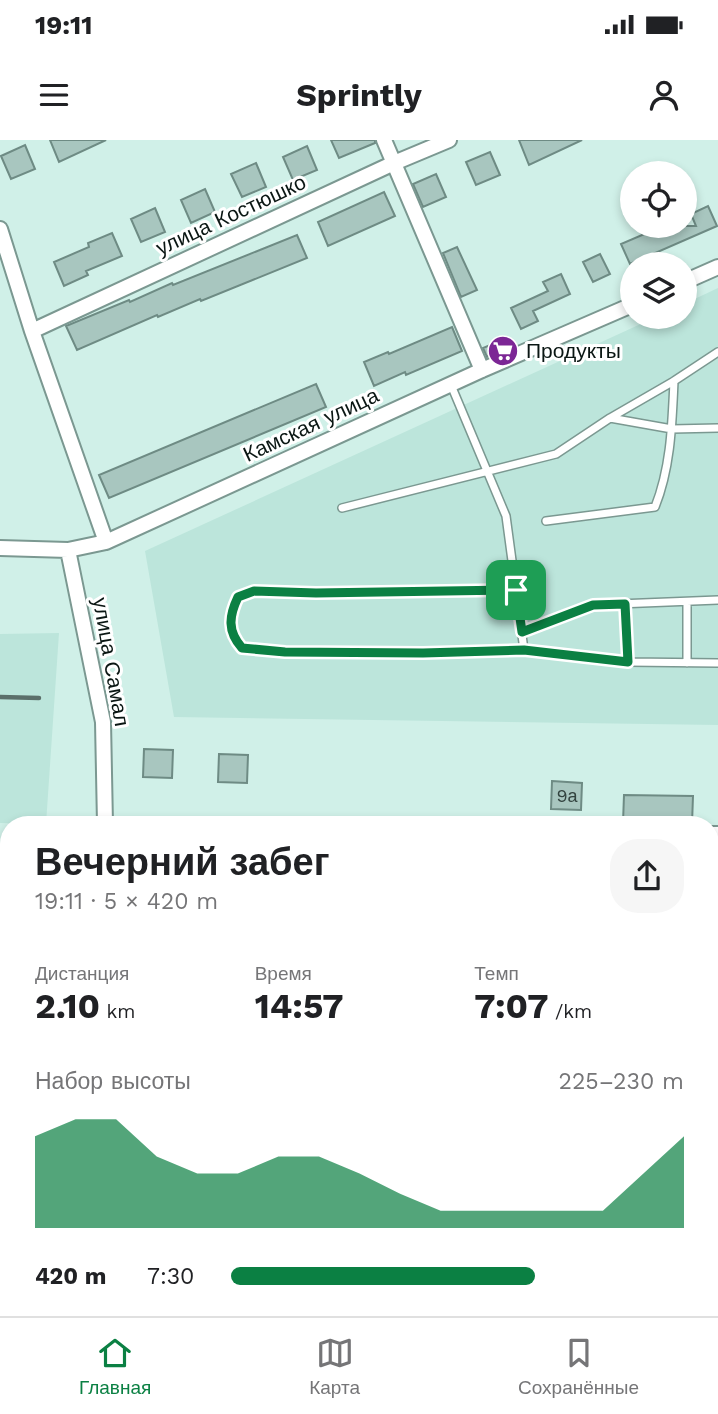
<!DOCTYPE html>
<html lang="ru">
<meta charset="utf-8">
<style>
body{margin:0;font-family:"Work Sans",sans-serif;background:#f6f6f6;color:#202124;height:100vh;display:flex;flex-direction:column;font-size:26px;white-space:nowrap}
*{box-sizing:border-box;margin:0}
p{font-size:23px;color:#757577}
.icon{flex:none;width:38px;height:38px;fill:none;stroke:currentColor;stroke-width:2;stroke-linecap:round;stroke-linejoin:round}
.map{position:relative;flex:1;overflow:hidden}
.drawer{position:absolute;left:0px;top:676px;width:719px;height:500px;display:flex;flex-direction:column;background:#fff;border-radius:28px 28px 0 0;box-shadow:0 4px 10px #0003}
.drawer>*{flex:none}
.tools{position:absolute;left:620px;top:21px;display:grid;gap:14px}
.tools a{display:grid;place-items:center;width:77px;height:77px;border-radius:50%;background:#fff;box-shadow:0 4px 10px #0003;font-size:35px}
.pin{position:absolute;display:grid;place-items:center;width:60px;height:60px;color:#fff;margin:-30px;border-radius:14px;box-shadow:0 4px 10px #0006}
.round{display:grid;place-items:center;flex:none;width:74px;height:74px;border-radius:28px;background:#f6f6f6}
.overview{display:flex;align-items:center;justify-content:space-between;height:119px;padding:0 35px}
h1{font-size:38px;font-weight:700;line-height:52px}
.stats{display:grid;grid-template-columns:repeat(3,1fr);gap:10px;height:119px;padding:7px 35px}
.stats div{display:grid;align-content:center}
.stats b{font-size:35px;font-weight:700}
.stats small{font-size:19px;font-weight:400}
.stats p{font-size:19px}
.chart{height:196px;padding:14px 35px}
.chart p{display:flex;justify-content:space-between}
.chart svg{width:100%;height:126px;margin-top:7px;fill:#0b8043;opacity:.7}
ul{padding:0 35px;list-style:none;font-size:23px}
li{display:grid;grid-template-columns:112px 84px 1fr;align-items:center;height:52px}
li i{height:18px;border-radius:9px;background:#0b8043}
.status{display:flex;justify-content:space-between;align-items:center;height:49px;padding:0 35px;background:#fff;direction:ltr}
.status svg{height:19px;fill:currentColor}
header{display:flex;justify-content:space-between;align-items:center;height:91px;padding:0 35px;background:#fff;font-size:32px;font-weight:700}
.menu{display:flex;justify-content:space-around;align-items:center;height:98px;border-top:2px solid #e0e0e0;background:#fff;font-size:19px;color:#757577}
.menu a{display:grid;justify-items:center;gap:4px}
.menu .current{color:#0b8043}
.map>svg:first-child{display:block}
.built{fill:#bce5db}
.building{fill:#a8c6bf;stroke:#6e8b84;stroke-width:2}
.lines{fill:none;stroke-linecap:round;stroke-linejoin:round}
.lane-casing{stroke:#7b9891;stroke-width:10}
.street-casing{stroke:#7b9891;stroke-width:18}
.path{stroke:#8ca59e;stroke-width:2.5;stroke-dasharray:5 3.5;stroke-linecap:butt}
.lane{stroke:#fff;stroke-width:7}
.street{stroke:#fff;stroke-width:14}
.rail{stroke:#5b6f6a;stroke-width:4.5}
.route-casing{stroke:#fff;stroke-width:14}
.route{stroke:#0b8043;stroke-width:9}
.labels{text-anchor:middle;stroke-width:6;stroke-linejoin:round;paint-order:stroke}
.number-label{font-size:18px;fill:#32423e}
.street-label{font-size:21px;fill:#0a1613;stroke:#fff}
.poi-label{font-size:21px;fill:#0a1613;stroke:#fff;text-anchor:start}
</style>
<div class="status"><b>19:11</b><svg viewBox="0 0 49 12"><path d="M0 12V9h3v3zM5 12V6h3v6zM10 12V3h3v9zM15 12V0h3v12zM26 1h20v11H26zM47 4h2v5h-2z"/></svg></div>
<header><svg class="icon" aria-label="menu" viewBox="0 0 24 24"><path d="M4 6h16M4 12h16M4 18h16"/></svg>Sprintly<svg class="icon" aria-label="person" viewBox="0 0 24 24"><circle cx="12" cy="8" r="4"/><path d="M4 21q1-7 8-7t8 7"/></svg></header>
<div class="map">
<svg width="718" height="1176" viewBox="0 0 718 1176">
<rect width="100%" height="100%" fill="#d0f0e8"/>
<!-- built -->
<path class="built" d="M 718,148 L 718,585 L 174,577 L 145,411 L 656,177 L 684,177 L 684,164 Z
M 59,493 L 46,684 L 0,683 L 0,494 Z"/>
<!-- building -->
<path class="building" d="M 50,0 L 106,0 L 59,22 Z
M 331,0 L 375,0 L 375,3 L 339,18 Z
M 519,0 L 582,0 L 529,25 Z
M 25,5 L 35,29 L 11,39 L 1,16 Z
M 307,6 L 317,30 L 293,40 L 283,17 Z
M 490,12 L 500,35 L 476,45 L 466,22 Z
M 256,23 L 266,47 L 242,57 L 231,34 Z
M 436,34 L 446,57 L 423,67 L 413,44 Z
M 205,49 L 215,72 L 191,83 L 181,60 Z
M 384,52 L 395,76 L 328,106 L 318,82 Z
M 708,66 L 717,86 L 630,124 L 621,104 L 663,86 L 696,86 L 691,74 Z
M 155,68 L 165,92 L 141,102 L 131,79 Z
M 112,93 L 122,116 L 86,131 L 88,135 L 64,146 L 54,122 L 89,107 L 88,103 Z
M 297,95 L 307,118 L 201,161 L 200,159 L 158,177 L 157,175 L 77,210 L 66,186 L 129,160 L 130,162 L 172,143 L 173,145 Z
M 457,107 L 477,150 L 461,157 L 443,113 Z
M 600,114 L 610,134 L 593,142 L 583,122 Z
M 561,134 L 570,154 L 533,171 L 538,181 L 521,189 L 511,168 L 548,151 L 543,142 Z
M 452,187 L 462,211 L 406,235 L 405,232 L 374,246 L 364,222 L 388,212 L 389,214 Z
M 507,198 L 511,207 L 487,217 L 483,208 Z
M 316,244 L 326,267 L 109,358 L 99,335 Z
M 144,609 L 173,610 L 172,638 L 143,637 Z
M 219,614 L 248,615 L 247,643 L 218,642 Z
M 552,641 L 582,643 L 581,670 L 551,669 Z
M 624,655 L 693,656 L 692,684 L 623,683 Z"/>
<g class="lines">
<!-- lane casing -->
<g class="lane-casing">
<path id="lane" d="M 451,245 L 506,376 L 524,510 L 628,522 L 718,523
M 610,278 L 672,289 L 718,288
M 342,368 L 556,314 L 610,278 L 674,241 L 718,212
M 546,381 L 655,367 C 671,327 672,284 674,241
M 516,450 L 316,453 L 254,451 L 238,457 C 229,476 227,492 242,508 C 336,517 430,513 524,510
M 625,464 L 628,522
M 522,492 L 593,465 L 718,460
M 687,523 L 687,462
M 0,1115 L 9,1118
M 487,1167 L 500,1176
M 157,1176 L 157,1167"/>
</g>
<!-- street casing -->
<g class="street-casing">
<path id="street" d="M 384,0 L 482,230
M 0,89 L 32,191 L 106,402
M 684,142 L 718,127
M 32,191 L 394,23 L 449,0
M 0,408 L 68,410 L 106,402 L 482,230 L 632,165
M 68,410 L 103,582 L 105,684
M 710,694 L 718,694
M 710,920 L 718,920
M 638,1176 L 647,1174 L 691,1176"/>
</g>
<!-- path -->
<path class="path" d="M 710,1086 L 718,1086"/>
<!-- lane -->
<use href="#lane" class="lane"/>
<!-- street -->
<use href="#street" class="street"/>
<!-- rail -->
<path class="rail" d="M 0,557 L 39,558
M 0,983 L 9,983
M 710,989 L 718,989
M 0,996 L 9,996
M 710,1003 L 718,1003
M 0,1021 L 9,1021
M 710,1027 L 718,1027
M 0,1032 L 9,1033
M 710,1040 L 718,1040"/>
</g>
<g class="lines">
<!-- route casing -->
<g class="route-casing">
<path id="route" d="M 516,450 L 522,492 L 593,465 L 625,464 L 628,522 L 524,510 L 423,513 L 285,512 L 242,508 C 227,491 229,476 238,457 L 254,451 L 316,453 Z"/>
</g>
<!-- route -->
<use href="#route" class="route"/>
</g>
<!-- icons -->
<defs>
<g id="supermarket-disc" transform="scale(1.575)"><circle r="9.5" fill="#7c2695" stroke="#fff"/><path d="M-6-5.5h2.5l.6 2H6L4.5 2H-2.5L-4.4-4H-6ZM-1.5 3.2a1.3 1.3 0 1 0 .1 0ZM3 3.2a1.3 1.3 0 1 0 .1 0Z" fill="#fff"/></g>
</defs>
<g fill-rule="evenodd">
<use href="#supermarket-disc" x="503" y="211"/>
</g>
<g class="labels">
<!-- number labels -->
<g class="number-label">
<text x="567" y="662">9а</text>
</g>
<!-- street labels -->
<g class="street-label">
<text transform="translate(231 75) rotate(-25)" y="7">улица Костюшко</text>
<text transform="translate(311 285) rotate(-25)" y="7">Камская улица</text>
<text transform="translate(111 522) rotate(80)" y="7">улица Самал</text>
</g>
<!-- poi labels -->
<g class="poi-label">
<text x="526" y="218">Продукты</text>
</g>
</g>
</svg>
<div class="tools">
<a><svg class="icon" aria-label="locate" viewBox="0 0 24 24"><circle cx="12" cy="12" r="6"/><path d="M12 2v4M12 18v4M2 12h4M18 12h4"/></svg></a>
<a><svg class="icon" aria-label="layers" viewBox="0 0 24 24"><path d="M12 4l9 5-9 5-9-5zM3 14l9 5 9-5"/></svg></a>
</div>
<div class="pin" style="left:516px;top:450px;background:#1e9e55"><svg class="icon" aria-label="arrive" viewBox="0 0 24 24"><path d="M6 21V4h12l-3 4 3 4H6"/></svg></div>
<section class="drawer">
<div class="overview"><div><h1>Вечерний забег</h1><p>19:11 · 5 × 420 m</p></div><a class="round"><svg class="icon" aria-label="share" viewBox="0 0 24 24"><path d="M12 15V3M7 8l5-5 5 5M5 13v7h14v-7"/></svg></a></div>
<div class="stats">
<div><p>Дистанция</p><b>2.10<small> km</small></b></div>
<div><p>Время</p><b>14:57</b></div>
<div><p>Темп</p><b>7:07<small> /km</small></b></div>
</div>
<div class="chart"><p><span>Набор высоты</span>225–230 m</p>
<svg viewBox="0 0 160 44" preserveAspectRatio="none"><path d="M0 44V12L10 6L20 6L30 19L40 25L50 25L60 19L70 19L80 25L90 32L100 38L110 38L120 38L130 38L140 38L150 25L160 12V44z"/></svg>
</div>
<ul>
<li><b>420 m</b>7:30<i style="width:67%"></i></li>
</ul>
</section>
</div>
<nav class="menu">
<a class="current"><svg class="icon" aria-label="home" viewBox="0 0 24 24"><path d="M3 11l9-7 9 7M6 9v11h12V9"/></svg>Главная</a>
<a><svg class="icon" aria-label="map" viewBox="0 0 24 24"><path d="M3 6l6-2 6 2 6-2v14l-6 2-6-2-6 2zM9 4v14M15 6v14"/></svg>Карта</a>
<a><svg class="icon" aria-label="saved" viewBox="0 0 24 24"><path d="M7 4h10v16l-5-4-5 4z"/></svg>Сохранённые</a>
</nav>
